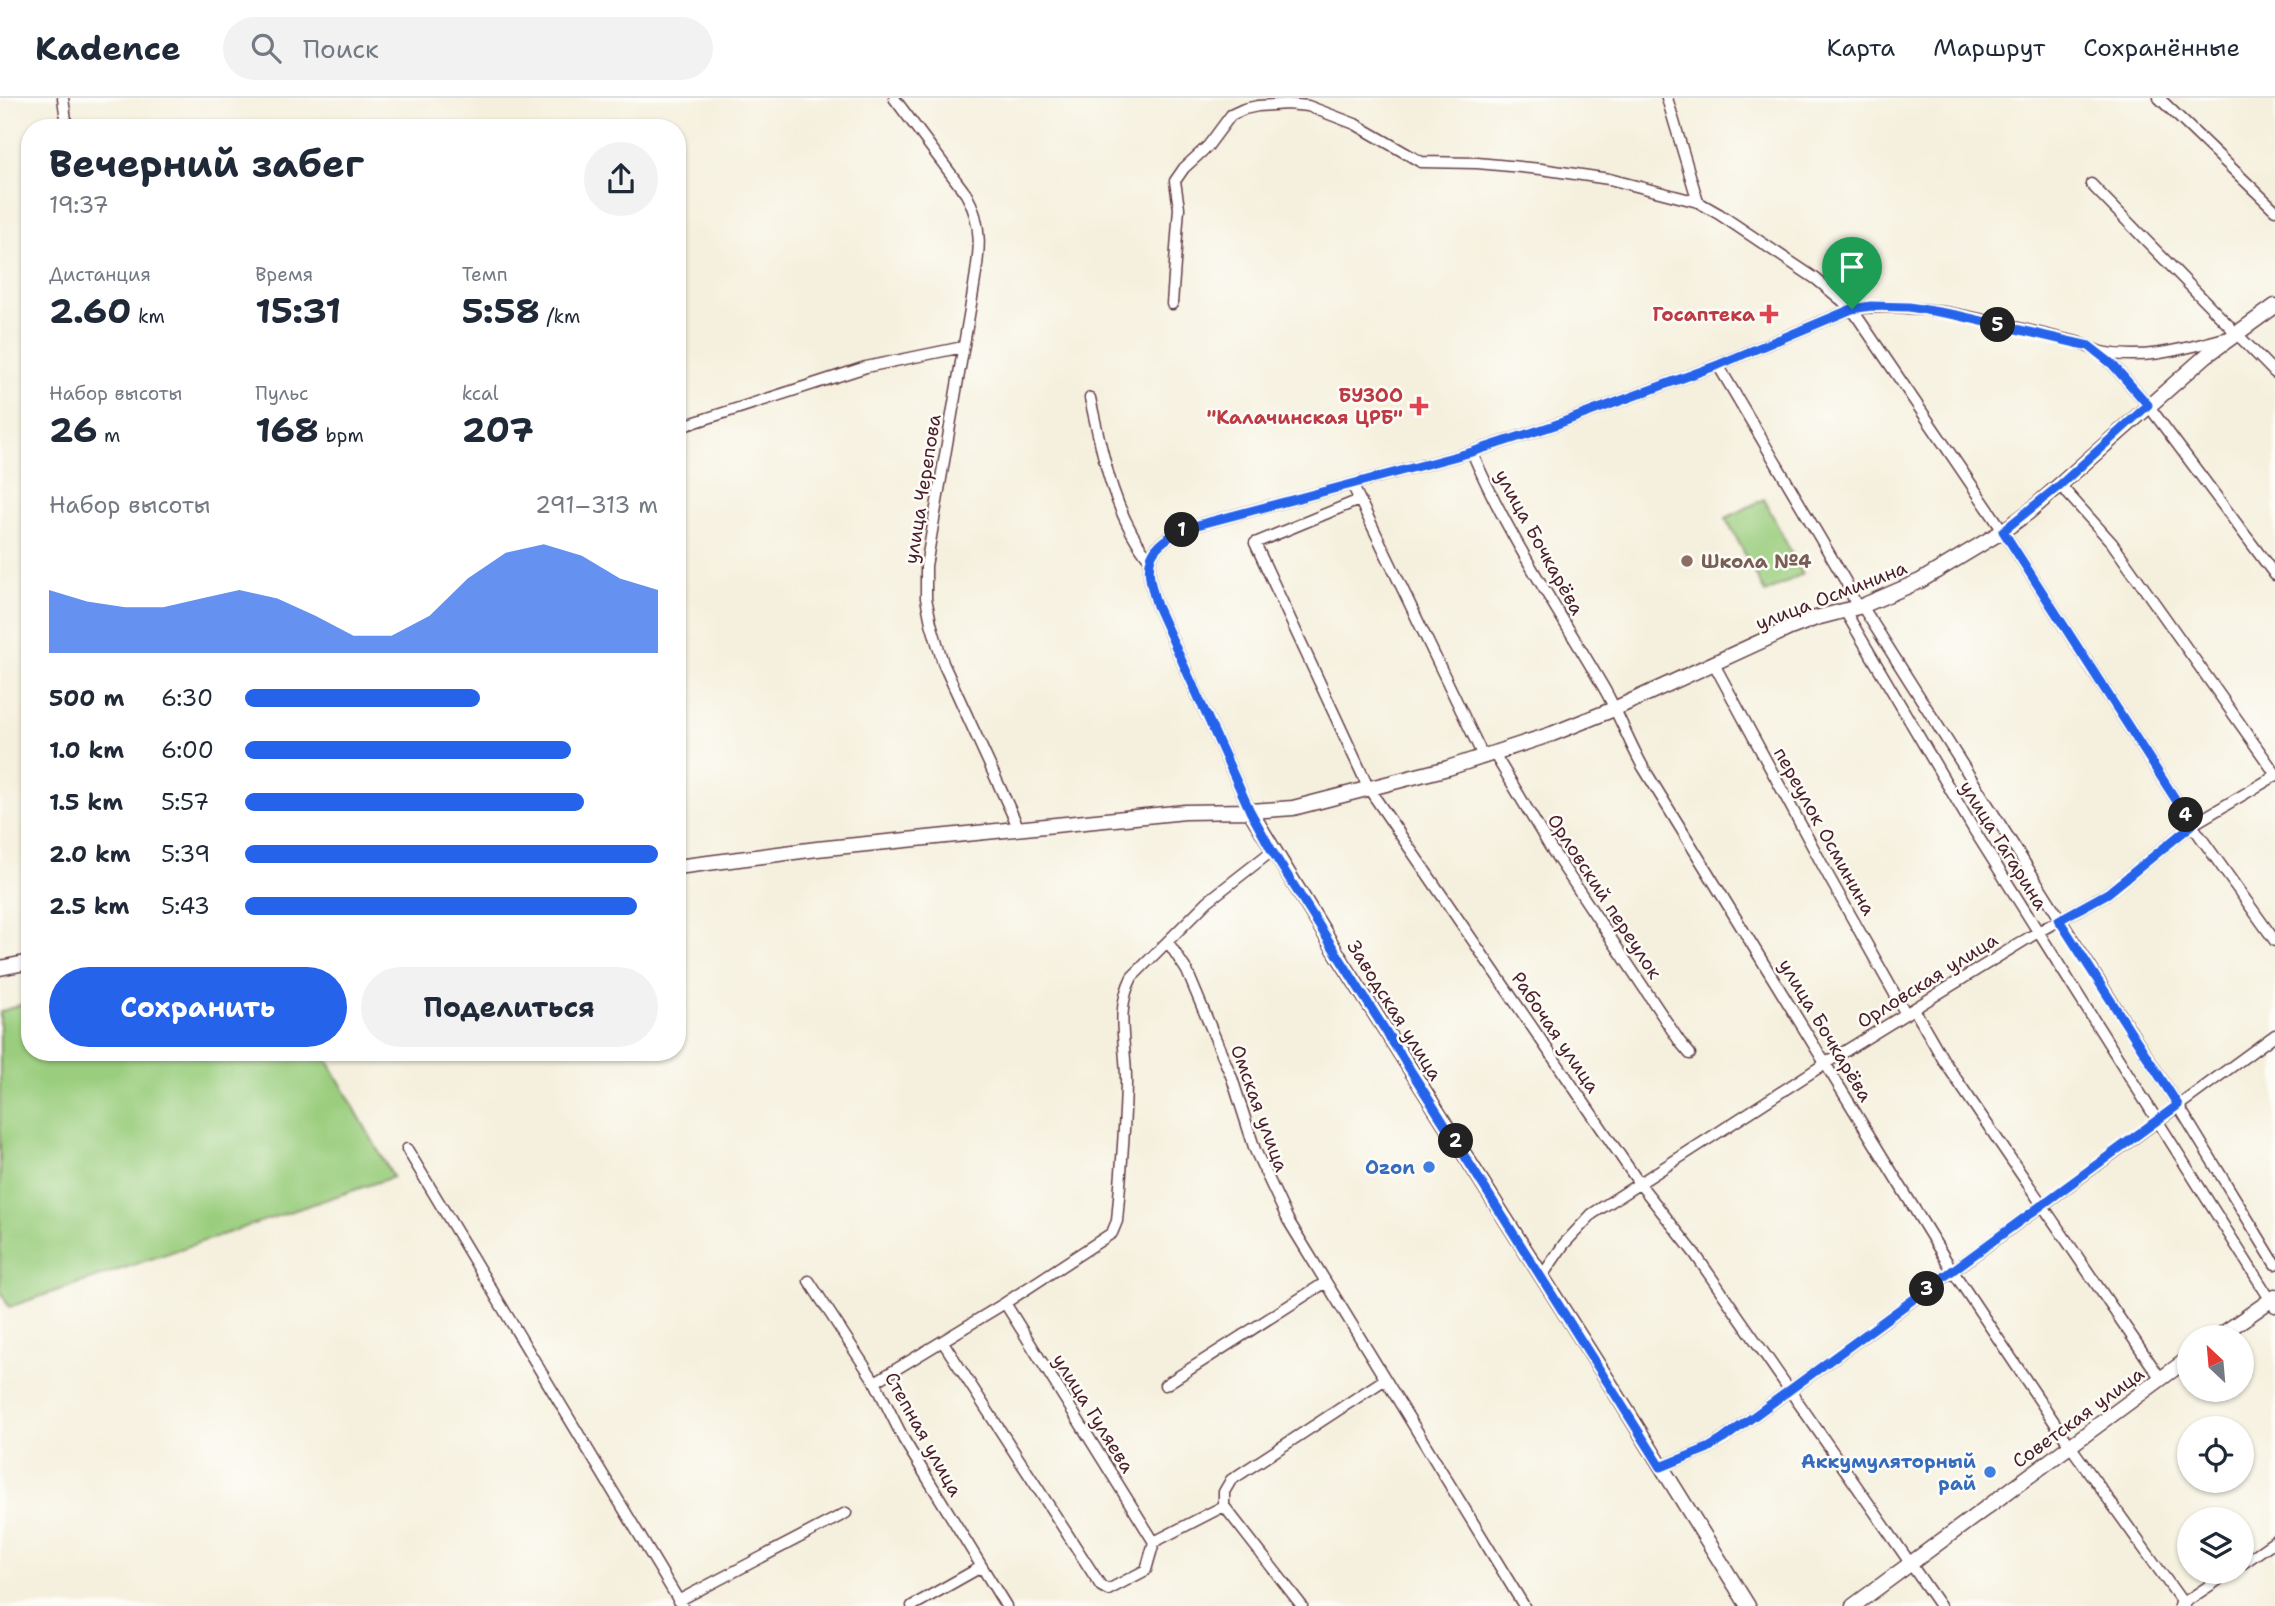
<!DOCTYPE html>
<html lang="ru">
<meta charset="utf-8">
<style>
body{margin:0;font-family:"Shantell Sans",sans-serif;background:#f2f2f3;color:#1f2937;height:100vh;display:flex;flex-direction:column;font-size:26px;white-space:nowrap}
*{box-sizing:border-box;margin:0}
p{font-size:23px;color:#747a83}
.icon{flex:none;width:38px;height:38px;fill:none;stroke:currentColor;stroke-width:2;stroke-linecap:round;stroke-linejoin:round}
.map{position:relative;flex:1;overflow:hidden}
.drawer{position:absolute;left:21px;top:21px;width:665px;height:942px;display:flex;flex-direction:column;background:#fff;border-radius:28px;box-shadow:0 2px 5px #0004}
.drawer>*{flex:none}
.needle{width:46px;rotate:334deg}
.tools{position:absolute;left:2177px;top:1227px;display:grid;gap:14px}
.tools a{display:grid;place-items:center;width:77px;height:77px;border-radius:50%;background:#fff;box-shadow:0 2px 5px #0004;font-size:35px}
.pin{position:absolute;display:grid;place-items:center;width:60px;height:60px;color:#fff;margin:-72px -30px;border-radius:50% 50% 50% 0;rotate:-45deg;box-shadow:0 0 7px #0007}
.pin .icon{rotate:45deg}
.km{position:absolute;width:35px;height:35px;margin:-18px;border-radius:50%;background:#222;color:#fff;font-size:19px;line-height:35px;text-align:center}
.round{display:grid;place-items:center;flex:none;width:74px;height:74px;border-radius:37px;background:#f2f2f3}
.summary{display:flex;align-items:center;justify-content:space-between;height:119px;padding:0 28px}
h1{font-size:38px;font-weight:700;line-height:52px}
.stats{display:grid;grid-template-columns:repeat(3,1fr);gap:10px;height:119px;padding:7px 28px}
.stats div{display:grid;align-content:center}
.stats b{font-size:35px;font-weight:700}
.stats small{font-size:19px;font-weight:400}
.stats p{font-size:19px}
.chart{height:196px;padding:14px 28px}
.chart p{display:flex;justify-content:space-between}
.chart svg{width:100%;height:126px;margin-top:7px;fill:#2563eb;opacity:.7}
.cta{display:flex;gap:14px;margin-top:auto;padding:14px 28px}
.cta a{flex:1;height:80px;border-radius:42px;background:#2563eb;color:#fff;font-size:28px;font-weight:700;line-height:80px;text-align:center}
.cta a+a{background:#f2f2f3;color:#1f2937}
ul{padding:0 28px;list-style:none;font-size:23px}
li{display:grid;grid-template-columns:112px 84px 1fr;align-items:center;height:52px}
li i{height:18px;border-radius:9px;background:#2563eb}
header{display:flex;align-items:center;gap:42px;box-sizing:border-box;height:98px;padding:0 35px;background:#fff;border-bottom:2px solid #e0e1e3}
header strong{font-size:33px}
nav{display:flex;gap:38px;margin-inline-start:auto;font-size:24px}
.search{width:490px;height:63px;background:#f2f2f3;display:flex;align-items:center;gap:18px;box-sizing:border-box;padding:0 24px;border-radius:38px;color:#747a83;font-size:26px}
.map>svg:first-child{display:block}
.green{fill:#9acd7d;stroke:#727654;stroke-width:2}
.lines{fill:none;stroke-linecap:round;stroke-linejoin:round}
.minor-casing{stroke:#643e46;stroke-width:13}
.tertiary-casing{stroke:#643e46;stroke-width:17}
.minor{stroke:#fff;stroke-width:10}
.tertiary{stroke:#fff;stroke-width:14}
.route-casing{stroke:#fff;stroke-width:14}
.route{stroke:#2563eb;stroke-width:9}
.health-dot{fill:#e0444e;stroke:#fdfcf7;stroke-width:2.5}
.education-dot{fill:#8d6e63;stroke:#fdfcf7;stroke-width:2.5}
.shop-dot{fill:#3f7fe0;stroke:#fdfcf7;stroke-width:2.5}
.labels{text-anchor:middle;stroke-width:5;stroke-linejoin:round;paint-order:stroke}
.health-label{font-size:19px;font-weight:bold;fill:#be3a42;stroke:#fdfcf7;text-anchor:end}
.street-label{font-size:19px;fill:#4a1f2b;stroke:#fdfcf7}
.education-label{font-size:19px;font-weight:bold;fill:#785e54;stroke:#fdfcf7;text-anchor:start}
.shop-label{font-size:19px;font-weight:bold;fill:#366cbe;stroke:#fdfcf7;text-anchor:end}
</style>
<header>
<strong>Kadence</strong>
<div class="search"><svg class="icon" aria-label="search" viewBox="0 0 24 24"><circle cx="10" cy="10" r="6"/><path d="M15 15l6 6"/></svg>Поиск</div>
<nav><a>Карта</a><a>Маршрут</a><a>Сохранённые</a></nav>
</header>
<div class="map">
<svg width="2275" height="1508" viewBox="0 0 2275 1508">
<rect width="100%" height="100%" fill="#fdfcf7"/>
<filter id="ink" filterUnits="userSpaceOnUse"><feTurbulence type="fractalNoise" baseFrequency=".0143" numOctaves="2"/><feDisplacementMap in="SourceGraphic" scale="14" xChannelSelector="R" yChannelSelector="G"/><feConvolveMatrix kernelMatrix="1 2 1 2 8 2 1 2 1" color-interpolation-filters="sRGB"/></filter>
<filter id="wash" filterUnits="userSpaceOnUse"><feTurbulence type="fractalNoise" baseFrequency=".00686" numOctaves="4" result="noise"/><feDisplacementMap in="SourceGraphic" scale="28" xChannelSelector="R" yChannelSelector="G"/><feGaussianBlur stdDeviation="1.57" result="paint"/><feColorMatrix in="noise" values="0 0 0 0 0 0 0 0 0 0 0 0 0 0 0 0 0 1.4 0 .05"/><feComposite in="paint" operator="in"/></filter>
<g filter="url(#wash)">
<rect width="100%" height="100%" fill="#f5f0dd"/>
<!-- green -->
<path class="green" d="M 1764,401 L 1802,476 L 1765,495 L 1726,420 Z
M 30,903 L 30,954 L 323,954 L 393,1079 L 9,1209 L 0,1192 L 0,914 Z"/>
</g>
<g filter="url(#ink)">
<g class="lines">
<!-- minor casing -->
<g class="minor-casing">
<path id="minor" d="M 63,0 L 67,30
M 894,0 L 966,96 C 986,131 978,162 972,200 L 926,468 L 926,500 L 931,525 L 943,565 L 1019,731
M 1667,0 L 1698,104
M 2159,0 L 2275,112
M 2091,86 L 2275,275
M 1172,206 L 1179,110 L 1175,83 L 1184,70 L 1208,48 L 1231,17 L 1244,11 L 1258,8 L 1287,6 L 1308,8 L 1355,26 L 1421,64 L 1477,65 L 1541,71 L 1609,81 L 1698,104 L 1719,116 L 1816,181 L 1852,211 L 2003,433 L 2192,727 L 2275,843
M 2101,254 C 2144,263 2183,251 2225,240
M 1718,267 L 1846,484 L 1857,509
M 1090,300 C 1102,355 1114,418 1150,462
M 677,330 L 866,269 L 963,249
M 1472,354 C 1508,439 1559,513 1605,592 C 1619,617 1629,644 1643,669 L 1952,1172 L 2071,1349 L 2185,1508
M 1352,386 L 1484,660
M 2060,387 L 2112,445 L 2275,675
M 1359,402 L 1255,445 L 1369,691 L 1639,1085 L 1695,1156 L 1940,1508
M 1862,508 L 2178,1007 L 2275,1166
M 1845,513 L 1974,732 L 2275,1209
M 1714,566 L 1829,779 L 1906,916
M 1495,657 L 1550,749 L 1680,944 L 1690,956
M 1250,713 L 1157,508 C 1143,464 1145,447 1190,429 L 1472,354 L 1552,328 L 1718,267 L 1852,211 C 1925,201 2005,228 2077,244 L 2098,253 L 2112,266 L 2148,307 L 2275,477
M 1168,844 L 1187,873 L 1232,980 L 1255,1052 L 1288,1122 L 1524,1508
M 1914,911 L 1944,963 L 2161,1281
M 407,1051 L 682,1508
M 1542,1178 L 1564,1146 L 1592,1116 L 1826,965 L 2038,834 L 2108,795 L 2192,727 L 2275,678
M 809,1183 L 875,1284 L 904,1342 L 1006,1508
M 1005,1205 L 1154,1444
M 943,1244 L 1101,1488 L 1108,1492 L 1146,1472 L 1154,1444 L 1224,1408 L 1224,1394 L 1231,1382 L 1384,1282
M 875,1284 L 1005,1205 L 1112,1135 L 1117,1123 C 1121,1077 1125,1032 1126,986 C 1127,949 1114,914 1132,879 L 1208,803 L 1272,753
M 1165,1287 L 1326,1184
M 1661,1369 L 1708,1350 L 1723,1341 L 2275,937
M 1224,1408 L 1302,1508
M 2242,1466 L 2275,1443
M 678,1503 L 846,1415
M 912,1508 L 981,1469
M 2179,1508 L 2230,1474"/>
</g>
<!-- tertiary casing -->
<g class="tertiary-casing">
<path id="tertiary" d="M 1250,713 L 1341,862 L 1607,1281 L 1748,1508
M 677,769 L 817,751 L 1185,714 L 1250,713 L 1293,710 L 1448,670 L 1552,636 L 1614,611 L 1790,530 L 1816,520 L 1862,508 L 1920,483 L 2003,433 L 2029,414 L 2207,257 L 2275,208
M 0,870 L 30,864
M 2218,1239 L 2275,1199
M 1853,1508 L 2189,1260"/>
</g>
<!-- minor -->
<use href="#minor" class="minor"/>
<!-- tertiary -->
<use href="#tertiary" class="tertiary"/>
</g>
</g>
<g class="lines" filter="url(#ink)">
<!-- route casing -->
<g class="route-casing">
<path id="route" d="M 1871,208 L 1909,209 L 1956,217 L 2089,248 L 2112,266 L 2148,307 L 2060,387 L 2003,433 L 2192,727 L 2108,795 L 2059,822 L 2178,1007 L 1723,1341 L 1708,1350 L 1661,1369 L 1272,753 L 1250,713 L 1157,508 C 1143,464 1145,447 1190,429 L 1472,354 L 1552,328 L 1718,267 L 1852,211 Z"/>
</g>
<!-- route -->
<use href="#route" class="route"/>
</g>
<!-- markers -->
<g class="health-dot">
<path d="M1765.5 205.5h7v7h7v7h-7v7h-7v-7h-7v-7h7z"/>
<path d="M1415.5 297.5h7v7h7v7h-7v7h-7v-7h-7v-7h7z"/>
</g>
<circle class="education-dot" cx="1687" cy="463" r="7"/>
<g class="shop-dot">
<circle cx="1429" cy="1069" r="7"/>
<circle cx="1990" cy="1374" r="7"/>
</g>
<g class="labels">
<!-- health labels -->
<g class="health-label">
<text x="1755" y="223">Госаптека</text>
<text x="1403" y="304">БУЗОО<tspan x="1403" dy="22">"Калачинская ЦРБ"</tspan></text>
</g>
<!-- street labels -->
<g class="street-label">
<text transform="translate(922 391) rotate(-81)" y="7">улица Черепова</text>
<text transform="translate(1540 444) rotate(61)" y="7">улица Бочкарёва</text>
<text transform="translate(1831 497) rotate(-21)" y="7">улица Осминина</text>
<text transform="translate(1825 733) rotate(61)" y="7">переулок Осминина</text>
<text transform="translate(2004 747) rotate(58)" y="7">улица Гагарина</text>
<text transform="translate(1605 798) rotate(57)" y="7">Орловский переулок</text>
<text transform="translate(1927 882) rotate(-32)" y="7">Орловская улица</text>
<text transform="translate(1395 912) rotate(58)" y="7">Заводская улица</text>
<text transform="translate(1826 932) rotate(59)" y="7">улица Бочкарёва</text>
<text transform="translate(1556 934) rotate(56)" y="7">Рабочая улица</text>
<text transform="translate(1260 1010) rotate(70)" y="7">Омская улица</text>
<text transform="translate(1094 1315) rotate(58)" y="7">улица Гуляева</text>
<text transform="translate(2078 1319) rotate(-36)" y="7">Советская улица</text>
<text transform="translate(924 1336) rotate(61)" y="7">Степная улица</text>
</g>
<!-- education labels -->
<g class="education-label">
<text x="1701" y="470">Школа №4</text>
</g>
<!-- shop labels -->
<g class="shop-label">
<text x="1415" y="1076">Ozon</text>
<text x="1976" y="1370">Аккумуляторный<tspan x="1976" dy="22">рай</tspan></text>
</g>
</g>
</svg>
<div class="tools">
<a><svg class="needle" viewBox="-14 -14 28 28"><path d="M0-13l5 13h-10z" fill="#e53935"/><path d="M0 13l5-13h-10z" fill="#747a83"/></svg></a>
<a><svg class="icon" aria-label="locate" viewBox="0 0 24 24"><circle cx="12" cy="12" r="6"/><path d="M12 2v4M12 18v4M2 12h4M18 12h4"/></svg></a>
<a><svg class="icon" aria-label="layers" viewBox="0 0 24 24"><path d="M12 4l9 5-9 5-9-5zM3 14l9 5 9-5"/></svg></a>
</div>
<div class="pin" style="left:1852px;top:211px;background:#1e9e55"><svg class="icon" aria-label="arrive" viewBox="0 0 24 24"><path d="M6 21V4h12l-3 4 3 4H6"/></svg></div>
<b class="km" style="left:1182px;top:432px">1</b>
<b class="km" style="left:1456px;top:1043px">2</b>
<b class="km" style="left:1927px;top:1191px">3</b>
<b class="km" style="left:2186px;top:717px">4</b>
<b class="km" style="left:1998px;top:227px">5</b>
<section class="drawer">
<div class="summary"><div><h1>Вечерний забег</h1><p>19:37</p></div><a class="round"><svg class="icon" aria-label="share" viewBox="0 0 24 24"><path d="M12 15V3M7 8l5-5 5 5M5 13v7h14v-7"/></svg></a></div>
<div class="stats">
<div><p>Дистанция</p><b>2.60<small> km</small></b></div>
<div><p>Время</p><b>15:31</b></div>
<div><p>Темп</p><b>5:58<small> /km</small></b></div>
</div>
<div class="stats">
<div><p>Набор высоты</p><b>26<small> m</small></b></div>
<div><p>Пульс</p><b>168<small> bpm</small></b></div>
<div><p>kcal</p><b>207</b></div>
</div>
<div class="chart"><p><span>Набор высоты</span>291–313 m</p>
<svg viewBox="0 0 160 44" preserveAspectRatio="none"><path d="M0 44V22L10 26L20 28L30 28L40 25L50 22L60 25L70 31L80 38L90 38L100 31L110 18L120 9L130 6L140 10L150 18L160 22V44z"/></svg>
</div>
<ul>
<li><b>500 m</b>6:30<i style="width:57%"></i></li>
<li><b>1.0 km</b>6:00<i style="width:79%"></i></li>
<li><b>1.5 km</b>5:57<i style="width:82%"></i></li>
<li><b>2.0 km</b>5:39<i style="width:100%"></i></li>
<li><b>2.5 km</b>5:43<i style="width:95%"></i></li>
</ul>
<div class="cta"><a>Сохранить</a><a>Поделиться</a></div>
</section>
</div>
